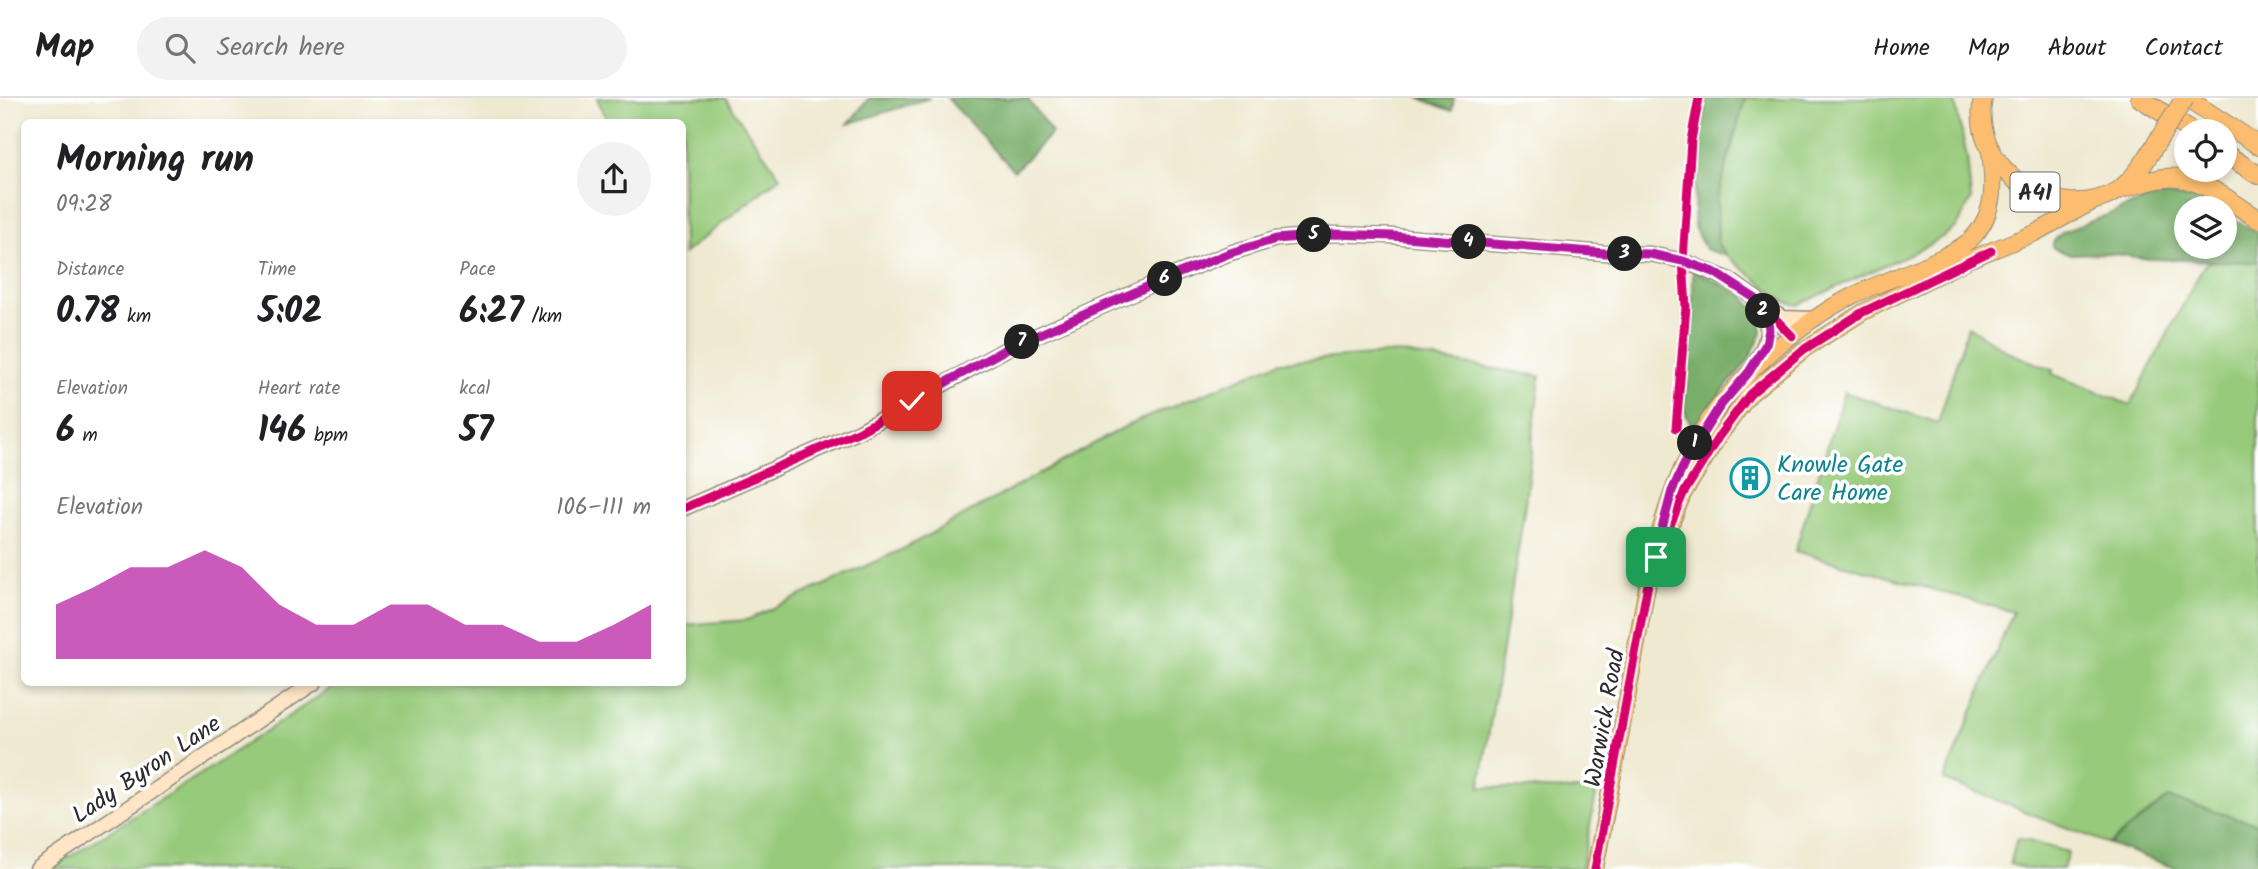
<!DOCTYPE html>
<meta charset="utf-8">
<style>
body{margin:0;font-family:Kalam,sans-serif;background:#f2f2f2;color:#202124;height:100vh;display:flex;flex-direction:column;font-size:26px;white-space:nowrap}
*{box-sizing:border-box;margin:0}
p{font-size:23px;color:#757577}
.icon{flex:none;width:38px;height:38px;fill:none;stroke:currentColor;stroke-width:2;stroke-linecap:round;stroke-linejoin:round}
.map{position:relative;flex:1;overflow:hidden}
.drawer{position:absolute;left:21px;top:21px;width:665px;height:567px;display:flex;flex-direction:column;background:#fff;border-radius:10px;box-shadow:0 4px 10px #0003}
.drawer>*{flex:none}
.fabs{position:absolute;left:2174px;top:21px;display:grid;gap:14px}
.fabs a{display:grid;place-items:center;width:63px;height:63px;border-radius:50%;background:#fff;box-shadow:0 4px 10px #0003;font-size:35px}
.pin{position:absolute;display:grid;place-items:center;width:60px;height:60px;color:#fff;margin:-30px;border-radius:14px;box-shadow:0 4px 10px #0006}
.km{position:absolute;width:35px;height:35px;margin:-18px;border-radius:50%;background:#222;color:#fff;font-size:19px;line-height:35px;text-align:center}
.round{display:grid;place-items:center;flex:none;width:74px;height:74px;border-radius:37px;background:#f2f2f2}
.headline{display:flex;align-items:center;justify-content:space-between;height:119px;padding:0 35px}
h1{font-size:38px;font-weight:600;line-height:52px}
.figures{display:grid;grid-template-columns:repeat(3,1fr);gap:10px;height:119px;padding:7px 35px}
.figures div{display:grid;align-content:center}
.figures b{font-size:35px;font-weight:600}
.figures small{font-size:19px;font-weight:400}
.figures p{font-size:19px}
.chart{height:196px;padding:14px 35px}
.chart p{display:flex;justify-content:space-between}
.chart svg{width:100%;height:126px;margin-top:7px;fill:#b5179e;opacity:.7}
header{display:flex;align-items:center;gap:42px;box-sizing:border-box;height:98px;padding:0 35px;background:#fff;border-bottom:2px solid #e0e0e0}
header strong{font-size:33px}
nav{display:flex;gap:38px;margin-inline-start:auto;font-size:24px}
.search{width:490px;height:63px;background:#f2f2f2;display:flex;align-items:center;gap:18px;box-sizing:border-box;padding:0 24px;border-radius:38px;color:#757577;font-size:26px}
.map>svg:first-child{display:block}
.green{fill:#97ca7a;stroke:#617a52;stroke-width:2}
.forest{fill:#79ae6a;stroke:#526c4a;stroke-width:2}
.lines{fill:none;stroke-linecap:round;stroke-linejoin:round}
.street-casing{stroke:#8d8a7e;stroke-width:12}
.secondary-casing{stroke:#8d8a7e;stroke-width:17}
.primary-casing{stroke:#8d8a7e;stroke-width:18}
.highway-casing{stroke:#8d8a7e;stroke-width:20}
.street{stroke:#fff;stroke-width:10}
.secondary{stroke:#fee5c5;stroke-width:14}
.primary{stroke:#fcbd6f;stroke-width:16}
.highway{stroke:#fcbd6f;stroke-width:18}
.highway-bridge-casing{stroke:#8d8a7e;stroke-width:20;stroke-linecap:butt}
.highway-bridge{stroke:#fcbd6f;stroke-width:18}
.cycleway-casing{stroke:#fff;stroke-width:13}
.cycleway{stroke:#d6006c;stroke-width:9}
.route-casing{stroke:#fff;stroke-width:14}
.route{stroke:#b5179e;stroke-width:9}
.labels{text-anchor:middle;stroke-width:7;stroke-linejoin:round;paint-order:stroke}
.shield{fill:#fff;stroke:#6b6b6b;stroke-width:2}
.shield-label{font-size:23px;font-weight:bold;fill:#2b2b2b}
.culture-label{font-size:24px;fill:#0d838f;stroke:#fff;text-anchor:start}
.street-label{font-size:24px;fill:#2b2b2b;stroke:#fff}
</style>
<header>
<strong>Map</strong>
<div class="search"><svg class="icon" aria-label="search" viewBox="0 0 24 24"><circle cx="10" cy="10" r="6"/><path d="M15 15l6 6"/></svg>Search here</div>
<nav><a>Home</a><a>Map</a><a>About</a><a>Contact</a></nav>
</header>
<div class="map">
<svg width="2258" height="771" viewBox="0 0 2258 771">
<rect width="100%" height="100%" fill="#fff"/>
<filter id="ink" filterUnits="userSpaceOnUse"><feTurbulence type="fractalNoise" baseFrequency=".0143" numOctaves="2"/><feDisplacementMap in="SourceGraphic" scale="14" xChannelSelector="R" yChannelSelector="G"/><feConvolveMatrix kernelMatrix="1 2 1 2 8 2 1 2 1" color-interpolation-filters="sRGB"/></filter>
<filter id="wash" filterUnits="userSpaceOnUse"><feTurbulence type="fractalNoise" baseFrequency=".00686" numOctaves="4" result="noise"/><feDisplacementMap in="SourceGraphic" scale="28" xChannelSelector="R" yChannelSelector="G"/><feGaussianBlur stdDeviation="1.57" result="paint"/><feColorMatrix in="noise" values="0 0 0 0 0 0 0 0 0 0 0 0 0 0 0 0 0 1.4 0 .05"/><feComposite in="paint" operator="in"/></filter>
<g filter="url(#wash)">
<rect width="100%" height="100%" fill="#efe9d0"/>
<!-- green -->
<path class="green" d="M 597,0 L 725,0 L 780,79 L 683,156 L 682,24 L 608,24 Z
M 1745,0 L 1954,0 L 1967,59 L 1971,101 L 1957,129 L 1931,146 L 1798,207 L 1784,203 L 1727,158 L 1718,146 L 1717,102 Z
M 2209,163 L 2258,164 L 2258,726 L 2168,700 L 2109,746 L 1944,682 L 2013,514 L 1795,453 L 1844,294 L 1938,325 L 1968,228 L 2010,255 L 2053,272 L 2052,276 L 2130,307 L 2203,169 Z
M 1398,255 L 1540,278 L 1523,421 L 1480,689 L 1597,693 L 1581,771 L 50,771 L 207,672 L 339,585 L 682,584 L 683,527 L 747,522 L 903,451 L 1128,327 L 1280,264 Z
M 2017,740 L 2068,754 L 2063,771 L 2028,771 L 2010,766 Z"/>
<!-- forest -->
<path class="forest" d="M 869,0 L 930,0 L 848,26 Z
M 947,0 L 1027,0 L 1052,35 L 1014,73 Z
M 1419,0 L 1454,0 L 1452,13 Z
M 1707,0 L 1745,0 L 1717,102 L 1718,146 L 1727,158 L 1705,151 L 1694,129 L 1695,75 Z
M 2158,97 L 2201,101 L 2217,110 L 2186,110 L 2186,149 L 2224,149 L 2224,115 L 2258,135 L 2258,164 L 2149,161 L 2108,155 L 2068,156 L 2053,150 L 2053,144 L 2063,134 Z
M 1693,172 L 1742,196 L 1760,219 L 1762,235 L 1748,263 L 1696,325 L 1690,325 L 1684,312 L 1693,231 Z
M 2168,700 L 2258,726 L 2258,764 L 2248,771 L 2178,771 L 2109,746 Z"/>
</g>
<g filter="url(#ink)">
<g class="lines">
<!-- street casing -->
<g class="street-casing">
<path id="street" d="M 1676,330 L 1686,209 L 1683,163 L 1691,42 L 1699,0"/>
</g>
<!-- secondary casing -->
<g class="secondary-casing">
<path id="secondary" d="M 1771,213 L 1783,220 L 1815,221
M 1754,267 C 1766,247 1772,233 1762,211
M 682,411 L 860,333 L 1006,251 L 1169,179 L 1230,155 L 1276,141 L 1334,136 L 1392,138 L 1605,155 L 1650,156 L 1683,163 L 1730,182 L 1756,201 L 1792,238
M 37,771 L 315,584"/>
</g>
<!-- primary casing -->
<g class="primary-casing">
<path id="primary" d="M 1672,423 L 1683,396 L 1719,338 L 1750,296 L 1803,252 L 1863,214 L 1968,162 L 2035,135 L 2096,102
M 1595,771 C 1607,709 1619,646 1630,584 C 1649,480 1661,364 1739,285 C 1771,252 1811,219 1852,198 C 1881,183 1957,159 1975,137 C 1997,111 1993,83 1990,52"/>
</g>
<!-- highway casing -->
<g class="highway-casing">
<path id="highway" d="M 1983,0 C 1969,70 2055,130 2117,93 C 2132,84 2143,67 2152,52
M 2140,0 L 2191,33
M 2186,0 L 2258,47
M 2224,55 L 2258,77
M 2121,91 C 2135,87 2150,82 2164,80 C 2197,75 2232,105 2258,121"/>
</g>
<!-- street -->
<use href="#street" class="street"/>
<!-- secondary -->
<use href="#secondary" class="secondary"/>
<!-- primary -->
<use href="#primary" class="primary"/>
<!-- highway -->
<use href="#highway" class="highway"/>
<!-- highway-bridge casing -->
<g class="highway-bridge-casing">
<path id="highway-bridge" d="M 2152,52 L 2185,0"/>
</g>
<!-- highway-bridge -->
<use href="#highway-bridge" class="highway-bridge"/>
<!-- cycleway casing -->
<g class="cycleway-casing">
<path id="cycleway" d="M 1676,330 L 1686,209 L 1683,163 L 1691,42 L 1699,0
M 682,411 L 860,333 L 1006,251 L 1169,179 L 1230,155 L 1276,141 L 1334,136 L 1392,138 L 1605,155 L 1650,156 L 1683,163 L 1730,182 L 1756,201 L 1792,238
M 1595,771 L 1650,475 L 1683,396 L 1719,338 L 1750,296 L 1803,252 L 1863,214 L 1991,153"/>
</g>
<!-- cycleway -->
<use href="#cycleway" class="cycleway"/>
</g>
</g>
<g class="lines" filter="url(#ink)">
<!-- route casing -->
<g class="route-casing">
<path id="route" d="M 912,303 L 1006,251 L 1169,179 L 1230,155 L 1276,141 L 1334,136 L 1392,138 L 1605,155 L 1650,156 L 1683,163 L 1714,174 L 1756,201 L 1768,223 L 1769,232 L 1766,246 L 1749,274 L 1720,308 L 1687,360 L 1672,393 L 1650,475 L 1656,459"/>
</g>
<!-- route -->
<use href="#route" class="route"/>
</g>
<!-- icons -->
<defs>
<g id="building-ring" transform="scale(2.0125)"><circle r="9.5" fill="#fff" stroke="#0f9aa8" stroke-width="1.5"/><path d="M-4-6H4V6H1V3H-1V6H-4ZM-2.5-4.3h1.7v1.8h-1.7ZM.8-4.3h1.7v1.8H.8ZM-2.5-1h1.7V.8h-1.7ZM.8-1h1.7V.8H.8Z" fill="#0f9aa8"/></g>
</defs>
<g fill-rule="evenodd">
<use href="#building-ring" x="1750" y="380"/>
</g>
<g class="labels">
<!-- shield labels -->
<rect class="shield" x="2010.5" y="74.5" width="49" height="39" rx="5"/>
<g class="shield-label">
<text x="2035" y="102">A41</text>
</g>
<!-- culture labels -->
<g class="culture-label">
<text x="1777" y="374">Knowle Gate<tspan x="1777" dy="28">Care Home</tspan></text>
</g>
<!-- street labels -->
<g class="street-label">
<text transform="translate(1604 620) rotate(-80)" y="8">Warwick Road</text>
<text transform="translate(146 671) rotate(-34)" y="8">Lady Byron Lane</text>
</g>
</g>
</svg>
<div class="fabs">
<a><svg class="icon" aria-label="locate" viewBox="0 0 24 24"><circle cx="12" cy="12" r="6"/><path d="M12 2v4M12 18v4M2 12h4M18 12h4"/></svg></a>
<a><svg class="icon" aria-label="layers" viewBox="0 0 24 24"><path d="M12 4l9 5-9 5-9-5zM3 14l9 5 9-5"/></svg></a>
</div>
<div class="pin" style="left:1656px;top:459px;background:#1e9e55"><svg class="icon" aria-label="arrive" viewBox="0 0 24 24"><path d="M6 21V4h12l-3 4 3 4H6"/></svg></div>
<div class="pin" style="left:912px;top:303px;background:#d93025"><svg class="icon" aria-label="check" viewBox="0 0 24 24"><path d="M5 12l5 5 9-10"/></svg></div>
<b class="km" style="left:1695px;top:345px">1</b>
<b class="km" style="left:1763px;top:213px">2</b>
<b class="km" style="left:1625px;top:156px">3</b>
<b class="km" style="left:1469px;top:144px">4</b>
<b class="km" style="left:1314px;top:137px">5</b>
<b class="km" style="left:1165px;top:181px">6</b>
<b class="km" style="left:1022px;top:244px">7</b>
<section class="drawer">
<div class="headline"><div><h1>Morning run</h1><p>09:28</p></div><a class="round"><svg class="icon" aria-label="share" viewBox="0 0 24 24"><path d="M12 15V3M7 8l5-5 5 5M5 13v7h14v-7"/></svg></a></div>
<div class="figures">
<div><p>Distance</p><b>0.78<small> km</small></b></div>
<div><p>Time</p><b>5:02</b></div>
<div><p>Pace</p><b>6:27<small> /km</small></b></div>
</div>
<div class="figures">
<div><p>Elevation</p><b>6<small> m</small></b></div>
<div><p>Heart rate</p><b>146<small> bpm</small></b></div>
<div><p>kcal</p><b>57</b></div>
</div>
<div class="chart"><p><span>Elevation</span>106–111 m</p>
<svg viewBox="0 0 160 44" preserveAspectRatio="none"><path d="M0 44V25L10 19L20 12L30 12L40 6L50 12L60 25L70 32L80 32L90 25L100 25L110 32L120 32L130 38L140 38L150 32L160 25V44z"/></svg>
</div>
</section>
</div>
